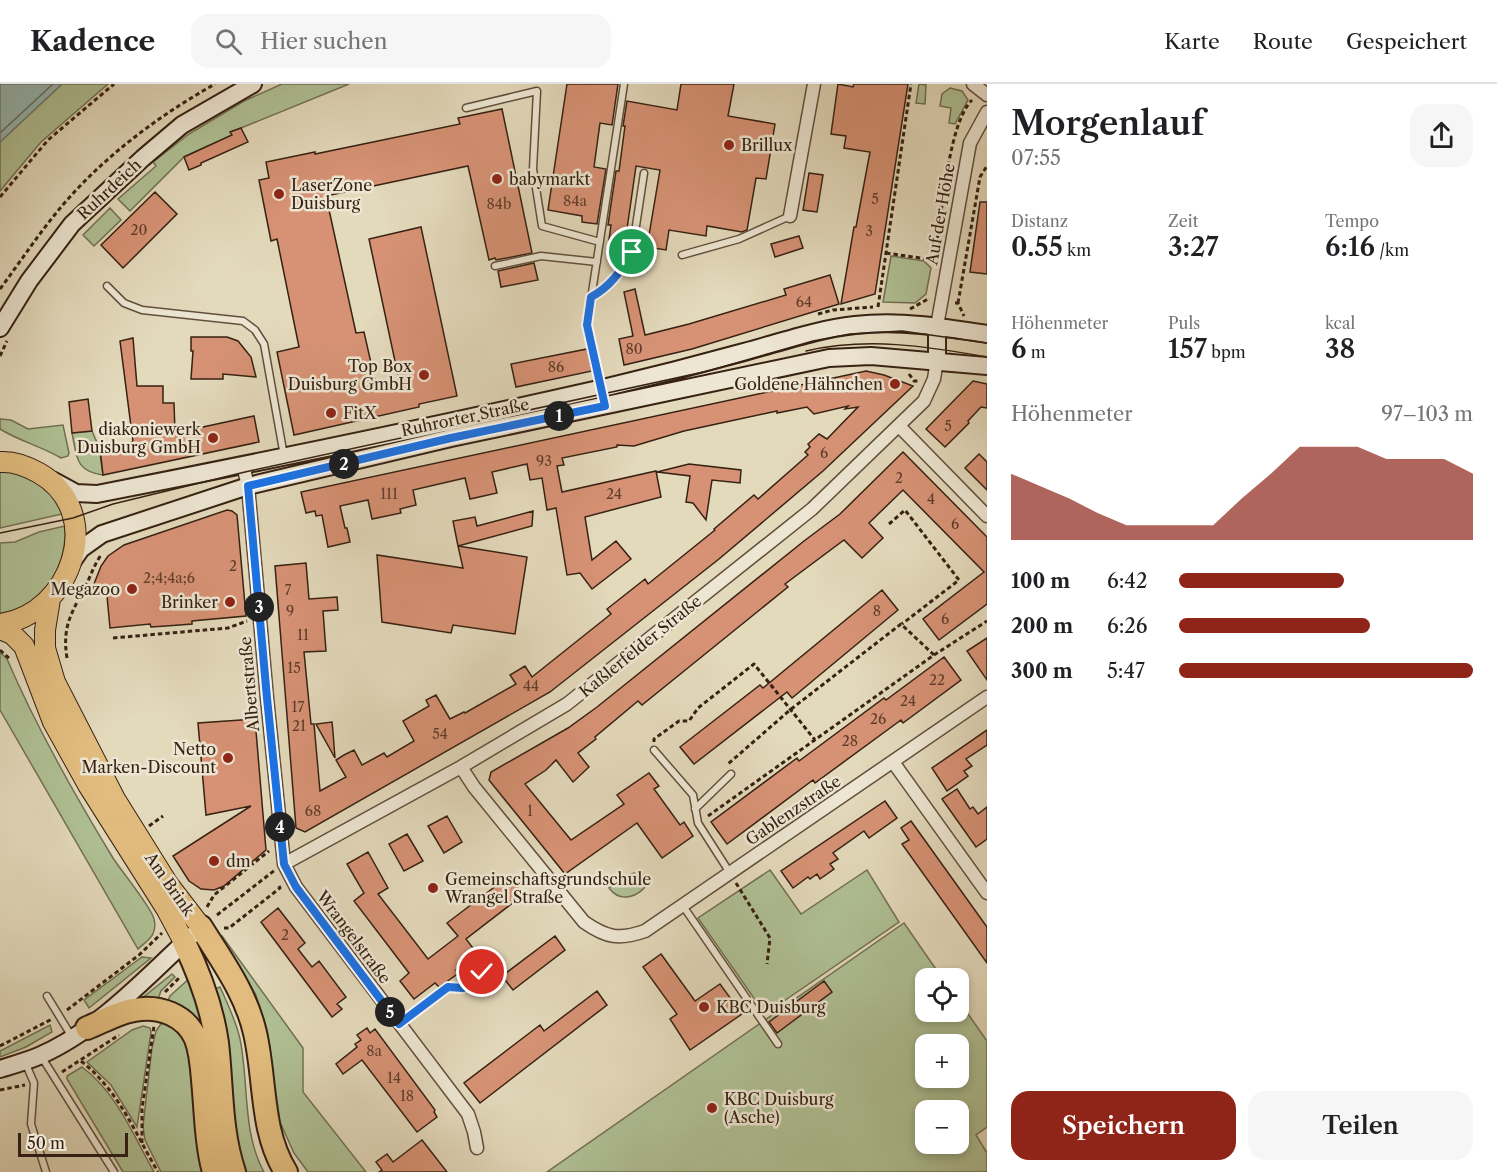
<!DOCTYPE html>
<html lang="de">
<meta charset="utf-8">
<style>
body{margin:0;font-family:"Libre Caslon Text",serif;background:#f6f6f6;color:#202124;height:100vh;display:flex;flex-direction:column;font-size:22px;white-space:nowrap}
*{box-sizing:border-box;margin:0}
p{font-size:20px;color:#757577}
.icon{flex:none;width:33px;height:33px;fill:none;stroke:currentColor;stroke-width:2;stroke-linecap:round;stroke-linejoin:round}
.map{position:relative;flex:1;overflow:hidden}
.panel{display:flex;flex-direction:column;background:#fff;width:510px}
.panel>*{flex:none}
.fabs{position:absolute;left:915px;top:884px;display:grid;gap:12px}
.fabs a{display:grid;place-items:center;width:54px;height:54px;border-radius:12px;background:#fff;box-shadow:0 3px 9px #0003;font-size:30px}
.scale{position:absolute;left:18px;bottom:15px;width:110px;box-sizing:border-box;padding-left:6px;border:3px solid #362112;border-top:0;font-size:16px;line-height:21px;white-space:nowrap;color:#362112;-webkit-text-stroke:4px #ede6d3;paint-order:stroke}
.pin{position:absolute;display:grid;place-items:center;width:51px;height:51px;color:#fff;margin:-26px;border:3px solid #fff;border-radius:50%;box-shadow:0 2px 6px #0007}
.km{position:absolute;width:30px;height:30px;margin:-15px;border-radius:50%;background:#222;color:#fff;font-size:16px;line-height:30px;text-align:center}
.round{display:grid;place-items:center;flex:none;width:63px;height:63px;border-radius:18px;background:#f6f6f6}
.summary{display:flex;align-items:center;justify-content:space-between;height:102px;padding:0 24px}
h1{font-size:33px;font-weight:600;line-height:45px}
.stats{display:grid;grid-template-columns:repeat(3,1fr);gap:9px;height:102px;padding:6px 24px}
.stats div{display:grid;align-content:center}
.stats b{font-size:26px;font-weight:600}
.stats small{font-size:16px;font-weight:400}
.stats p{font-size:16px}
.chart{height:168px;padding:12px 24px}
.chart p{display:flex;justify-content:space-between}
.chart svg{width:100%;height:108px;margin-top:6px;fill:#8f2418;opacity:.7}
.action{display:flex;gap:12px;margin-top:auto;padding:12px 24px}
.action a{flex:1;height:69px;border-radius:18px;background:#8f2418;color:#fff;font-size:24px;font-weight:600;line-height:69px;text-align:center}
.action a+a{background:#f6f6f6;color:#202124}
ul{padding:0 24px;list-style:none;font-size:20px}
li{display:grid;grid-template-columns:96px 72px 1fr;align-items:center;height:45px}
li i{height:15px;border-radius:8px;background:#8f2418}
header{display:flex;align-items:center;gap:36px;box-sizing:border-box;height:84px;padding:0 30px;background:#fff;border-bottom:2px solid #e0e0e0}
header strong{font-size:28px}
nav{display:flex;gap:33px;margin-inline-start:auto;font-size:21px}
.search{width:420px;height:54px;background:#f6f6f6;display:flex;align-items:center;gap:15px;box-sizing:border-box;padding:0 21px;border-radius:18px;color:#757577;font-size:22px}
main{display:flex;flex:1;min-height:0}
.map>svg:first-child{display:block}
.green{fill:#afc094;stroke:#727053;stroke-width:1.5;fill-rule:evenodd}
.water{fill:#96b9b5;stroke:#707c74;stroke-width:1.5}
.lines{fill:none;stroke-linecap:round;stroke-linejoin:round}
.shore{stroke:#666d64;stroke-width:1.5}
.building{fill:#d79275;stroke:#362112;stroke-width:1.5}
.lane-casing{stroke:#614f3c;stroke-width:9}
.street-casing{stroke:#614f3c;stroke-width:15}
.secondary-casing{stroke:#362112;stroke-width:20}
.primary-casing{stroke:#362112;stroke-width:22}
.highway-casing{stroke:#362112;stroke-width:26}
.path{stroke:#362112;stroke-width:3;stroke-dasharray:4.5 3;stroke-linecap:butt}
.lane{stroke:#ede6d3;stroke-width:6}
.street{stroke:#ede6d3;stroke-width:12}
.secondary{stroke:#ede6d3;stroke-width:16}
.primary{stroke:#e2bc7e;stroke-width:20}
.highway{stroke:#e2bc7e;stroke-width:22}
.tram{stroke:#362112;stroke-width:1.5}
.route-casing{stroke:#fff;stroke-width:12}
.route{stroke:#1a73e8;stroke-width:8}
.poi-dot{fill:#8f2418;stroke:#ede6d3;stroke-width:2}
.labels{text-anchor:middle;stroke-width:5;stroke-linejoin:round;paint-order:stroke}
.number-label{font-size:14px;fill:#5e3d2b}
.poi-label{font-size:16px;fill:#362112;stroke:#ede6d3;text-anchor:start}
.street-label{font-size:16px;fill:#362112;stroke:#ede6d3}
</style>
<header>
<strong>Kadence</strong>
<div class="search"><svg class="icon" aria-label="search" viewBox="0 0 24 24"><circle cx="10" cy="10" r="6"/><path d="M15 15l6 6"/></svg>Hier suchen</div>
<nav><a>Karte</a><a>Route</a><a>Gespeichert</a></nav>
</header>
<main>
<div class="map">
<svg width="987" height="1088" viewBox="0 0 987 1088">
<rect width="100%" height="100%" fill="#e3d9bb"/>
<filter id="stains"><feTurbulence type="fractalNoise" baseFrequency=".00333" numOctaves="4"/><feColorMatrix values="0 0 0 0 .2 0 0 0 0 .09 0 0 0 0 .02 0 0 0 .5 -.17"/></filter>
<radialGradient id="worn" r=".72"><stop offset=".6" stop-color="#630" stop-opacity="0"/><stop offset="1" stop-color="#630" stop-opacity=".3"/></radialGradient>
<!-- green -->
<path class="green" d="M 62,0 L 108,0 L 41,58 L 0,107 L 0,58 Z
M 282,0 L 349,0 L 241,44 L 231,48 L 232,51 L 184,73 L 130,127 L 118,115 L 156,82 L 153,78 L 189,50 L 244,17 Z
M 919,0 L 926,1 L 925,20 L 916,19 Z
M 950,4 L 962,7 L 968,16 L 955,40 L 949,39 L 951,24 L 940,22 L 942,10 Z
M 110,124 L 121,136 L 94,162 L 83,151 Z
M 891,172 L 924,177 L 931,184 L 926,210 L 915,219 L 883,218 Z
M 0,335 L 11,336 L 28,345 L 63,341 L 69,369 L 68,372 L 61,374 C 41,362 19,357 0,345 Z
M 92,347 L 99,363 L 103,391 C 75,387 77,373 72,349 Z
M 0,385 C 29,387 51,403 62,430 L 0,444 Z
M 65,442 C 67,481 44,525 0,529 L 0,459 L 15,458 L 39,448 Z
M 0,568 L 7,575 C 37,645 74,710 113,774 C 122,788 152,824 154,835 C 158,851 148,856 138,865 L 0,626 Z
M 770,786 L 801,830 L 867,786 L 899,838 L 765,930 L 698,834 Z
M 634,789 L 641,790 L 648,794 L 648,799 C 638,814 620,819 609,804 L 625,792 Z
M 904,839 L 942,894 L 926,894 L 926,927 L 958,927 L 959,917 L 987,957 L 987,1043 L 976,1051 L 987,1069 L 987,1088 L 547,1088 ZM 926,960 L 958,960 L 958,993 L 926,993 ZM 926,1026 L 958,1026 L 958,1059 L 926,1059 Z
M 222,852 L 303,964 L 303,1008 L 366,1088 L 308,1088 L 294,1069 L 280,1038 L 267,946 L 256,911 L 237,878 L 220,854 Z
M 142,873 L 151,874 L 89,924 L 84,916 Z
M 172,890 L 175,893 L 161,907 L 156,920 L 141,915 Z
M 191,893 L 202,927 L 208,991 L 166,921 L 170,912 Z
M 220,903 C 228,920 236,937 240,955 C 249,998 242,1049 264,1088 L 244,1088 L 238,1066 L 215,905 Z
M 165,934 L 191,959 L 209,1088 L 161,1088 L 145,1056 L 143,1042 L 152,964 L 156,947 Z
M 50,941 L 52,948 L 26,963 L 0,973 L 0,967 Z
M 143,942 L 150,944 L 151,948 L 137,1043 L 111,1001 L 87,978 L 132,946 Z
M 82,983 C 117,1009 133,1051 154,1088 L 123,1088 L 67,995 L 67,992 Z"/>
<!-- water -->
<path class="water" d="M 0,0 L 62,0 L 0,58 Z"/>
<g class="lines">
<!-- shore -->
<path class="shore" d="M 0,49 L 53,0"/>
</g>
<!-- building -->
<path class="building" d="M 567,0 L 618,0 L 612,41 L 600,39 L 594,83 L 606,85 L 597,140 L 582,138 L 582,132 L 548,126 Z
M 681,0 L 734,0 L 728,32 L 775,40 L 766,95 L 756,94 L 747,146 L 742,148 L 707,142 L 706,152 L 669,146 L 666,166 L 647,163 L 660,86 L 636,82 L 625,159 L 609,156 L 611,141 L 608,141 L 616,87 L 619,87 L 625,42 L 623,42 L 627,17 L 677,26 Z
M 838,0 L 853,3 L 854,0 L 908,0 L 875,210 L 841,220 L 854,143 L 856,143 L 870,68 L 844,64 L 846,52 L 831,50 Z
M 502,25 L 532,169 L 496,176 L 495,174 L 489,176 L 468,82 L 326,112 L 356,249 L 364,248 L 376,301 L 399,296 L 369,155 L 421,143 L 457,312 L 419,320 L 419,323 L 294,351 L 277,268 L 299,263 L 277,155 L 271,157 L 259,96 L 269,94 L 266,78 L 315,68 L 315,70 L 460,40 L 458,34 Z
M 241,44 L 248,58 L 201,79 L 201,81 L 189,86 L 184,73 L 232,51 L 230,48 Z
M 809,89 L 823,91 L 817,128 L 803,126 Z
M 155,108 L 177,130 L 123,184 L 101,161 Z
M 980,118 L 987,118 L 987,190 L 970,188 Z
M 799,152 L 803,164 L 775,173 L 771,160 Z
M 534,179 L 538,196 L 501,203 L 498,187 Z
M 830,191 L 839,220 L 692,265 L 624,281 L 619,255 L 633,252 L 624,208 L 635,205 L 645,251 L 689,240 L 786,211 L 784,205 Z
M 191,253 L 227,253 L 238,257 L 251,273 L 256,293 L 223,290 L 223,295 L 191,295 L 193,267 L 191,267 Z
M 133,254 L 137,302 L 163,302 L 163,319 L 174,319 L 175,349 L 254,332 L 259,358 L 103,391 L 100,365 L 133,358 L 120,257 Z
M 587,265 L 592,287 L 516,303 L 511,280 Z
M 866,287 L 884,291 L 913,302 L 823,387 L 719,475 L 550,608 L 305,748 L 296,744 L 275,482 L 306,479 L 309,515 L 337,513 L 338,526 L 323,527 L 326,567 L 304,568 L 311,640 L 314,640 L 320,707 L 346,693 L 336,676 L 344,671 L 354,666 L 362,681 L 384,669 L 387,673 L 414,657 L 403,637 L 429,622 L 426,616 L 436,611 L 450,635 L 464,628 L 465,629 L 516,600 L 510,591 L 525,582 L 532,593 L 611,530 L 607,525 L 645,495 L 648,500 L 715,446 L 714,445 L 754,411 L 758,415 L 808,371 L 805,368 L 810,363 L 808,360 L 819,350 L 827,355 L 858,323 L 845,325 L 848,322 L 814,330 L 807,323 L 777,329 L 777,327 L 684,347 L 634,362 L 617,361 L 617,363 L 562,374 L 564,381 L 557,382 L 562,408 L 656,387 L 661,413 L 585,433 L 592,476 L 616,457 L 631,475 L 592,505 L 580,489 L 567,491 L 556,424 L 547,426 L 542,394 L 530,396 L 527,380 L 492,388 L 497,409 L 470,415 L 465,394 L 413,406 L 416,421 L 400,425 L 401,429 L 372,435 L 368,416 L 340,422 L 345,444 L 347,444 L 350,458 L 328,463 L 322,431 L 316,432 L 315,427 L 306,429 L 301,408 Z
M 973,297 L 987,300 L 987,324 L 981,323 L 968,337 L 969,339 L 945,363 L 926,345 Z
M 88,315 L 92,347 L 72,349 L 69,318 Z
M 903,368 L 987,453 L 987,520 L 939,556 L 923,535 L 984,488 L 903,406 L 869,439 L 883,454 L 862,474 L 844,456 L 785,500 L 788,503 L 642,621 L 638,617 L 595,653 L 596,655 L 578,669 L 589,683 L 573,698 L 556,676 L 546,686 L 525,700 L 571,756 L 624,720 L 617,711 L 649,689 L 659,702 L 654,705 L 680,741 L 684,738 L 693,752 L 662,774 L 637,739 L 565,790 L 489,696 L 491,688 L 568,644 L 597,623 L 804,457 L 840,430 Z
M 979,370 L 987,378 L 987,406 L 965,384 Z
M 689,380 L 741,386 L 740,399 L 712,396 L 706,436 L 693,419 L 686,418 L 690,392 L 657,388 Z
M 227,426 L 232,427 L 237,431 L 246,532 L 192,537 L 192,540 L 166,542 L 151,543 L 150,540 L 110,544 L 107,512 L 92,505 L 101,482 L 108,472 L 124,461 Z
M 533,427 L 532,442 L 458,462 L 453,437 L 475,433 L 477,442 Z
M 458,462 L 527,473 L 515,550 L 453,541 L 451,549 L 382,538 L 377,471 L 463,484 Z
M 882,506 L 898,526 L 792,614 L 787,608 L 694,680 L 680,663 L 760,601 L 763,604 Z
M 987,554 L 987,596 L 967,567 Z
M 944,573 L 961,596 L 903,639 L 901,636 L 815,699 L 813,696 L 727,760 L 711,738 L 797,674 L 799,677 L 884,614 L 886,616 Z
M 255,635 L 266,766 L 224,802 L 214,806 L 201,805 L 189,797 L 173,772 L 251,722 L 206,731 L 198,639 Z
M 332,638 L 333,648 L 335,674 L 316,640 Z
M 987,646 L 987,661 L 966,675 L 972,682 L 964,687 L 968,692 L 947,707 L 932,684 Z
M 957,705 L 970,725 L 973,723 L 978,730 L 987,723 L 987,755 L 976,763 L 942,715 Z
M 885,717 L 897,734 L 869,754 L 864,747 L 833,769 L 838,775 L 830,780 L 834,785 L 820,795 L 817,790 L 810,795 L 808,793 L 793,804 L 781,787 Z
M 447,732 L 462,758 L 444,769 L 428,742 Z
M 911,737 L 987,843 L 987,879 L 902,760 L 909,756 L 901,744 Z
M 407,750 L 423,777 L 404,787 L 389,760 Z
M 368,768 L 388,804 L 378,810 L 428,875 L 458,852 L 447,839 L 509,792 L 523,811 L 466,855 L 476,868 L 460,880 L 461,882 L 456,886 L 459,889 L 439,903 L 435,899 L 414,915 L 400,897 L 409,889 L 354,817 L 364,809 L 347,780 Z
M 278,824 L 305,859 L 298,865 L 312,883 L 319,877 L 346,913 L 337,920 L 342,925 L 332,933 L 261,838 Z
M 555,852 L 565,866 L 513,906 L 502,892 Z
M 661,870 L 695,917 L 720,900 L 742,930 L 690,966 L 670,935 L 677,930 L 643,883 Z
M 824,897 L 832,908 L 777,949 L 769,938 Z
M 597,907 L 607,921 L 480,1019 L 464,999 L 540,941 L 544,947 Z
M 367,944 L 370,949 L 375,945 L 435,1026 L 434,1028 L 437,1033 L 417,1048 L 362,976 L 343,990 L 336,980 L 357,963 L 355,960 L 361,956 L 357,951 Z
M 422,1056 L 447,1088 L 379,1088 L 382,1086 L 376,1078 L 387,1070 L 393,1078 Z"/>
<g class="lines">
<!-- lane casing -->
<g class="lane-casing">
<path id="lane" d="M 466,24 L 537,7 L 533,85 L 542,142 L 600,158
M 682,171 L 739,155 L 790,132
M 495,182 L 541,172 L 597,178
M 107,202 L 124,219 L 142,226 L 243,237 L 255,246 L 264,260 L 284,372
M 591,213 L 602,207 L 620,188 L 632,168 L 644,89
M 605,321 L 587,241 L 624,0
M 654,666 L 693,711 L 698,739 L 730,789
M 695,725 L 731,690
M 683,822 L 778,960
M 47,912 L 72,953
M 400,940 L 448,903 L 463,904 L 482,889
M 41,972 L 114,1088
M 25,978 L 34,999 L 31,1040 L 46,1088"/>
</g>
<!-- street casing -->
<g class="street-casing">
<path id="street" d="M 973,0 L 987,11
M 790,132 L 814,0
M 937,242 L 970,59 L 987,28
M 899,342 L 987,432
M 243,381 L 248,402 L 267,614 L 284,780 L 296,803 L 468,1030 L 474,1048 L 477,1064
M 893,678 L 987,809
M 461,683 L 474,703 L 584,838 C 607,854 619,856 645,847 L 987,613
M 284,780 L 461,683 L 567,620 L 812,425 L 924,317 L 934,295 L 937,276"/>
</g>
<!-- secondary casing -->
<g class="secondary-casing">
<path id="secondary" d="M 937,242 L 937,276
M 0,244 L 29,197 L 72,140 L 143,74 L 182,41 L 253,0
M 54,397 L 76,409 L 97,410 C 266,377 435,342 603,304 C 650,293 697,281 744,268 C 781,258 818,245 855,241 C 900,236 943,243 987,250
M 72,478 L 81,465 L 102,450 L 248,402 L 451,354 L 829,274 L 871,272 L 987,282
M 0,985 C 13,981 27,977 39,972 C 97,947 146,894 191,852"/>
</g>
<!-- primary casing -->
<g class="primary-casing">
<path id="primary" d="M 0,378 C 14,377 27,382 39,389 C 107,428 72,530 0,540
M 50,515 L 45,546 L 45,564 L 55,598 L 115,715 L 168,800 L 201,843
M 0,545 L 12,550 L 24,562 L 53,638 L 88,701 L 167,826 L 184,858"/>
</g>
<!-- highway casing -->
<g class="highway-casing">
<path id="highway" d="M 201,843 C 222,877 246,909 255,949 C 266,996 260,1046 286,1088
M 184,858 C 200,891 212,923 217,959 C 222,1002 220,1047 234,1088
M 87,944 C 102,938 119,928 134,926 C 159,921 186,931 196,955 C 201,968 202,983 203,996 C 206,1026 206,1059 214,1088"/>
</g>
<!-- path -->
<path class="path" d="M 0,113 L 48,56 L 114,0
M 937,156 C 943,122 949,39 972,16
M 886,169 L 934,176
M 0,205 C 26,170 49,134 79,103 C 118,62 167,27 215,0
M 955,219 L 958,219 L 964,232
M 958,219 L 980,93 L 987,82
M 878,223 L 911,0
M 910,225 L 928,215 L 930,215
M 818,230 L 833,226 L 873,223
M 0,272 L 7,257
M 909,290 L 914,297 L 920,297
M 889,440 L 905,426 L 959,496 L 902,540
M 113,554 L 228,544 L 247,537
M 0,566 L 10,575
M 934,571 L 987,537
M 67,574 C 62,543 71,530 85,503 C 91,492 94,480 102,470
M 654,658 L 654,655 L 679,637 L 689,637 L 698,624 L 754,580 L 815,656
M 708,732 L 934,571 L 901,540 L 790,626 L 728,680
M 149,742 L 163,732
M 736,799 L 770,854 L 767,880
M 207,823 L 214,811 L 269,767
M 217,831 L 275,786
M 224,844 L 229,844 L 280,804 L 279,802
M 165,908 L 180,893
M 67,926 L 139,871 L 162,849
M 0,962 L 52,935
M 81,977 C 119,1007 134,1047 158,1088
M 62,988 L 119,951
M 0,1006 L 25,1001
M 142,1059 L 142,1025 L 154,942"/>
<!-- lane -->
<use href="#lane" class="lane"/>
<!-- street -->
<use href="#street" class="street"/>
<!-- secondary -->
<use href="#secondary" class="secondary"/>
<!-- primary -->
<use href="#primary" class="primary"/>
<!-- highway -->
<use href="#highway" class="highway"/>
<!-- tram -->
<path class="tram" d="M 806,267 C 867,253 926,262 987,273
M 0,449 L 73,434 L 113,420 L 245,388 L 708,287 L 813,257 L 850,250 L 902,247 L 987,259"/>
</g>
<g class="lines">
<!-- route casing -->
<g class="route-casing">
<path id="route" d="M 482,888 L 463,904 L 448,903 L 399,940 L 296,803 L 284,780 L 267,614 L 248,402 L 451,354 L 605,322 L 587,241 L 591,213 C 610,203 621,187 632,168"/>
</g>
<!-- route -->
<use href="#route" class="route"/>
</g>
<!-- markers -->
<g class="poi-dot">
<circle cx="729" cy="61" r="6"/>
<circle cx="497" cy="95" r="6"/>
<circle cx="279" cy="110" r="6"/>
<circle cx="424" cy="291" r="6"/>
<circle cx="895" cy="300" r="6"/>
<circle cx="331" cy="329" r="6"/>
<circle cx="213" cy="354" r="6"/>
<circle cx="132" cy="505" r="6"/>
<circle cx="230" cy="518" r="6"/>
<circle cx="228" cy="674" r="6"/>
<circle cx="214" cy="777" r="6"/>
<circle cx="433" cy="804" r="6"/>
<circle cx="704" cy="923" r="6"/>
<circle cx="712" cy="1024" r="6"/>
</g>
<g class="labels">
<!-- number labels -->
<g class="number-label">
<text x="875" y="120">5</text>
<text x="575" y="122">84a</text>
<text x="499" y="125">84b</text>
<text x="139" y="151">20</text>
<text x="869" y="152">3</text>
<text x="804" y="223">64</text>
<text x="634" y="270">80</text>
<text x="556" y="288">86</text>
<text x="948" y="347">5</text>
<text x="824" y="374">6</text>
<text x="544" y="382">93</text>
<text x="899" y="399">2</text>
<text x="389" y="415">111</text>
<text x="614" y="415">24</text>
<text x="931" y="420">4</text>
<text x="955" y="445">6</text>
<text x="233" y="487">2</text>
<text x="169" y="499">2;4;4a;6</text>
<text x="288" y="511">7</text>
<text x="290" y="532">9</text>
<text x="877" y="532">8</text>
<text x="945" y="540">6</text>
<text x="303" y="556">11</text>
<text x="294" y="589">15</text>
<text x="937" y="601">22</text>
<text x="531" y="607">44</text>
<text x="908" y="622">24</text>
<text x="298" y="628">17</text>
<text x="878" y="640">26</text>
<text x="299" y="647">21</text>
<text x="440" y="655">54</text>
<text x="850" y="662">28</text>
<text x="313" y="732">68</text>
<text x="530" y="732">1</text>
<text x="285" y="856">2</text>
<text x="374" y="972">8a</text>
<text x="394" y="999">14</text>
<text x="407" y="1017">18</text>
</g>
<!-- poi labels -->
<g class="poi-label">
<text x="741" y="67">Brillux</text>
<text x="509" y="101">babymarkt</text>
<text x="291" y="107">LaserZone<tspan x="291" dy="18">Duisburg</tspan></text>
<text x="412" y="288" text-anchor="end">Top Box<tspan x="412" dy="18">Duisburg GmbH</tspan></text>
<text x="883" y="306" text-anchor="end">Goldene Hähnchen</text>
<text x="343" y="335">FitX</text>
<text x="201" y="351" text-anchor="end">diakoniewerk<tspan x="201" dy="18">Duisburg GmbH</tspan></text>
<text x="120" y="511" text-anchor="end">Megazoo</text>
<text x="218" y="524" text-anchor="end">Brinker</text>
<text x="216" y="671" text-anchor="end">Netto<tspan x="216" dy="18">Marken-Discount</tspan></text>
<text x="226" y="783">dm</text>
<text x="445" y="801">Gemeinschaftsgrundschule<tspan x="445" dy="18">Wrangel Straße</tspan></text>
<text x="716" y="929">KBC Duisburg</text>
<text x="724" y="1021">KBC Duisburg<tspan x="724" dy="18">(Asche)</tspan></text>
</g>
<!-- street labels -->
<g class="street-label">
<text transform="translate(109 105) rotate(-43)" y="6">Ruhrdeich</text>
<text transform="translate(940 130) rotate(-80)" y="6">Auf der Höhe</text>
<text transform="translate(465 333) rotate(-12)" y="6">Ruhrorter Straße</text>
<text transform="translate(640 562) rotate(-39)" y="6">Kaßlerfelder Straße</text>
<text transform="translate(249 600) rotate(-95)" y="6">Albertstraße</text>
<text transform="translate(793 726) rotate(-34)" y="6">Gablenzstraße</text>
<text transform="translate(170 800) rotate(55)" y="6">Am Brink</text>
<text transform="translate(354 853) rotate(53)" y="6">Wrangelstraße</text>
</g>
</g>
<rect width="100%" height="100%" filter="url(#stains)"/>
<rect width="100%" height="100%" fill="url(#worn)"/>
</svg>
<div class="fabs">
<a><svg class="icon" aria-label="locate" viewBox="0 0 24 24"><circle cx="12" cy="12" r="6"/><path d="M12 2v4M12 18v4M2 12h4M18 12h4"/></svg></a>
<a>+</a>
<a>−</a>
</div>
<div class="scale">50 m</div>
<div class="pin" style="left:632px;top:168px;background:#1e9e55"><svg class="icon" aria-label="arrive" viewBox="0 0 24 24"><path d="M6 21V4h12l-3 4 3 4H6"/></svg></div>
<div class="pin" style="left:482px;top:888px;background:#d93025"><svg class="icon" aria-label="check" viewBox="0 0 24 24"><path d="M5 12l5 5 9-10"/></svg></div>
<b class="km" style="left:559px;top:332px">1</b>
<b class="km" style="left:344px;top:380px">2</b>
<b class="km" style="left:259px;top:523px">3</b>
<b class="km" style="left:280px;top:743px">4</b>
<b class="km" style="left:390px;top:928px">5</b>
</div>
<section class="panel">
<div class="summary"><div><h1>Morgenlauf</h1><p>07:55</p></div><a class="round"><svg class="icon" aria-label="share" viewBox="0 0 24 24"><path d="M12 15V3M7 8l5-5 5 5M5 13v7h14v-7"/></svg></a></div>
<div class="stats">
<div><p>Distanz</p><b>0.55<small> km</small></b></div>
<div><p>Zeit</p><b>3:27</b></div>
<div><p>Tempo</p><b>6:16<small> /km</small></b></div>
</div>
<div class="stats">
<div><p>Höhenmeter</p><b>6<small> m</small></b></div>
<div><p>Puls</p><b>157<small> bpm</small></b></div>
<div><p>kcal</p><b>38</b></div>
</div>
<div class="chart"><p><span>Höhenmeter</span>97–103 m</p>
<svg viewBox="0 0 160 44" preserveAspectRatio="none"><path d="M0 44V17L10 22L20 27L30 33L40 38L50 38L60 38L70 38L80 27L90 17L100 6L110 6L120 6L130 11L140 11L150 11L160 17V44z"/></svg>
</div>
<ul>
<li><b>100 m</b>6:42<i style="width:56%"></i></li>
<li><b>200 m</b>6:26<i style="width:65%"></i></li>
<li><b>300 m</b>5:47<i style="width:100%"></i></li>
</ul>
<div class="action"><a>Speichern</a><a>Teilen</a></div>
</section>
</main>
